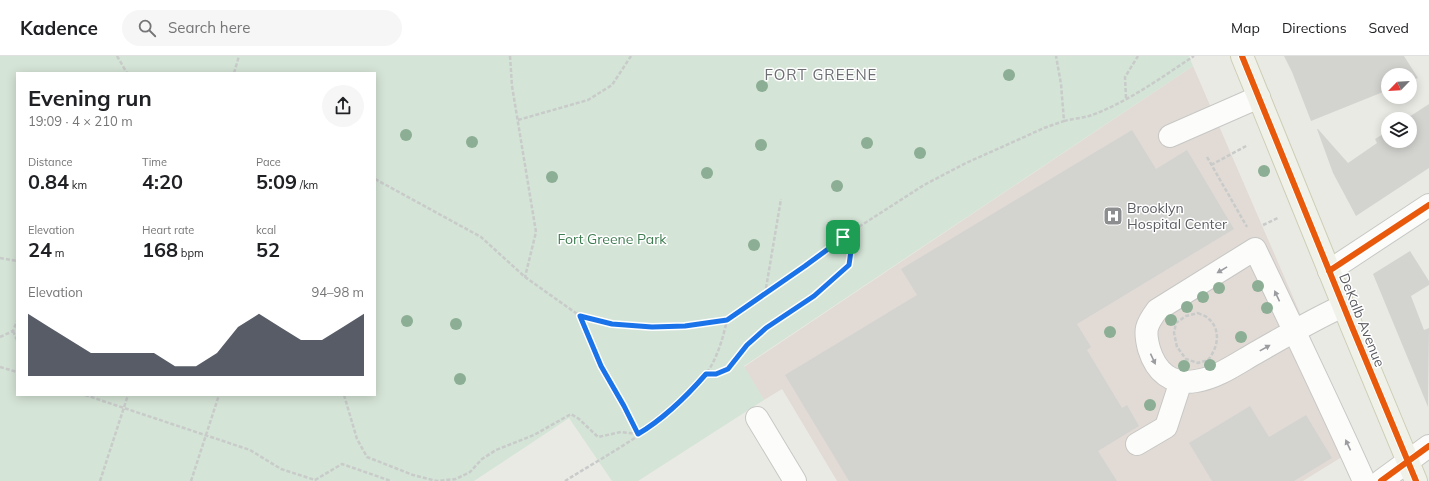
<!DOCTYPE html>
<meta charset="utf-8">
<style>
body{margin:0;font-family:Mulish,sans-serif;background:#f6f6f6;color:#202124;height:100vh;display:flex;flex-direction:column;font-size:15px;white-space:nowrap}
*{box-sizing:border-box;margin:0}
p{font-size:13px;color:#757577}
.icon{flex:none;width:22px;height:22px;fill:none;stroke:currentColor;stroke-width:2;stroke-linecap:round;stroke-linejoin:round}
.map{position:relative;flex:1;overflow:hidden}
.details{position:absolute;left:16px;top:16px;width:360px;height:324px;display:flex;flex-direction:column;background:#fff;border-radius:0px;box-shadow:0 2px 10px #0003}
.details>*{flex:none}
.needle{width:26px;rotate:245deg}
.buttons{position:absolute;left:1381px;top:12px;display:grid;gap:8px}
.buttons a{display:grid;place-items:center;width:36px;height:36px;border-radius:50%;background:#fff;box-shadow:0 2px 10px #0003;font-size:20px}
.pin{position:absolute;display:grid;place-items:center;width:34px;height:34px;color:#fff;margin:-17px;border-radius:8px;box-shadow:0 2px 6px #0006}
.round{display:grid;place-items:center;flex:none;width:42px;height:42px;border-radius:21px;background:#f6f6f6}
.head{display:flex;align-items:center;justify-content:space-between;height:68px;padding:0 12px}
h1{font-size:22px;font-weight:700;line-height:30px}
.metrics{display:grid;grid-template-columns:repeat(3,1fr);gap:6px;height:68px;padding:4px 12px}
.metrics div{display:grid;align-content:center}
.metrics b{font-size:20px;font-weight:700}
.metrics small{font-size:11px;font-weight:400}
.metrics p{font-size:11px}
.chart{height:112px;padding:8px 12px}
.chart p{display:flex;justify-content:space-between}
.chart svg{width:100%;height:72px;margin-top:4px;fill:#111827;opacity:.7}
header{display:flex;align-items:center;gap:24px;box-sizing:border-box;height:56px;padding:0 20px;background:#fff;border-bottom:1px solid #e0e0e0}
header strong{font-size:19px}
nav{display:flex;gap:22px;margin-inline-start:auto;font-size:14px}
.search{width:280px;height:36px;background:#f6f6f6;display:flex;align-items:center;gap:10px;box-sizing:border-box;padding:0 14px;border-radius:22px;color:#757577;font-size:15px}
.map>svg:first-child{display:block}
.medical{fill:#e2dbd5}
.green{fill:#d4e4d6;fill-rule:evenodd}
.building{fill:#d3d3d0}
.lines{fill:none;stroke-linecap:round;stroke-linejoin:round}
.minor-casing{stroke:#c7c7c5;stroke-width:24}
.major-casing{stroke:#ceceb6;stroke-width:24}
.path{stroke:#c8cbca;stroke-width:2.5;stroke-dasharray:4 2;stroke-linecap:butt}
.minor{stroke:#fcfcfb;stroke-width:22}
.major{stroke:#f0f1e8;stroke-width:22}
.cycleway-casing{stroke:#fff;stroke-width:8}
.cycleway{stroke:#e8590c;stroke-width:6}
.tree{fill:#8cae94}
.oneway{fill:#9b9c9f}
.route-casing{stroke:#fff;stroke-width:8}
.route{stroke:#1a73e8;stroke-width:5}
.labels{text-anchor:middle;stroke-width:3;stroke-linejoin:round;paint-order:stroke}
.poi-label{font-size:14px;fill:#5b5c61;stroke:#fff;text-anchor:start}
.park-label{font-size:14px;fill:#3f7c52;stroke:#fff}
.street-label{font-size:14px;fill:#5b5c61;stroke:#fff}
.neighbourhood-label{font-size:15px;letter-spacing:1px;fill:#6c6e73;stroke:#fff}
</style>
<header>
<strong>Kadence</strong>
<div class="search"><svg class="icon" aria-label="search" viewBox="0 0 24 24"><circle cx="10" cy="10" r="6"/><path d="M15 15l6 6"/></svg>Search here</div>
<nav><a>Map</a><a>Directions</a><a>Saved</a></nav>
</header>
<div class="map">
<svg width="1429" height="425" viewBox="0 0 1429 425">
<rect width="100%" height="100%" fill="#eaeae5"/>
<!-- medical -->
<path class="medical" d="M 1193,10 L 1358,391 L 1303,425 L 837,425 L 782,333 L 764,344 L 744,311 Z"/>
<!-- green -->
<path class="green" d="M 0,0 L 1189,0 L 1193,10 L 744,310 L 764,344 L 638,425 L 612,425 L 569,362 L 474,425 L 0,425 ZM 17,17 L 375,17 L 375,339 L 17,339 Z"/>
<!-- building -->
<path class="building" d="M 1284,0 L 1404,0 L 1418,22 L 1410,25 L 1410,19 L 1388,19 L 1388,34 L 1311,65 L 1292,16 Z
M 1429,48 L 1429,112 L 1356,160 L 1333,117 L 1317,73 L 1318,73 L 1348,107 L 1377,87 L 1375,83 L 1388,75 L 1388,85 L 1410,85 L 1410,63 L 1406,63 Z
M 1132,74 L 1156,113 L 1187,94 L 1234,173 L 1077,268 L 1091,291 L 1087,294 L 1122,352 L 1127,349 L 1139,370 L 1098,395 L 1117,425 L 849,425 L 785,319 L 917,239 L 901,213 Z
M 1410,195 L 1429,225 L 1429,229 L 1411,240 L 1424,274 L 1429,272 L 1428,351 L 1373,218 Z
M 1250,350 L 1269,381 L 1306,359 L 1332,402 L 1294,425 L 1212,425 L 1189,387 Z"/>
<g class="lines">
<!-- minor casing -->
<g class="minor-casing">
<path id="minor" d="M 1170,80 L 1259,41
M 1329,215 L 1429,149
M 1343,250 C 1312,264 1282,282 1252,299 C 1235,309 1216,322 1196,325 C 1171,329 1156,316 1149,293 C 1144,274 1146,269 1157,254 L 1255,193 C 1292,270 1329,347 1364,425
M 757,362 L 795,425
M 1137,388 L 1166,371 L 1181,325
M 1381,425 L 1429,390"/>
</g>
<!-- major casing -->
<g class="major-casing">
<path id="major" d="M 1242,0 L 1352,271 L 1416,425"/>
</g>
<!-- path -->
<path class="path" d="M 117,0 L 127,17
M 510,0 L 512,30 L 536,176 L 525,221
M 234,17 L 239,0
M 325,17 L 325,16
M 1126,42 L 1125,21 L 1138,0
M 518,64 L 588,44 L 612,29 L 631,0
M 1064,65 C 1072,63 1081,62 1089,60 C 1125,48 1162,21 1194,0
M 1207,101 L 1247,171
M 1211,109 L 1248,89
M 375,123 L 481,181 L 525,221 L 580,260 L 612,268 L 652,271 L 685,270 L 727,264 L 805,210 L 854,174 L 924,129 L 966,107 L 1002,91 L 1044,72 L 1064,65 L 1061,28 L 1056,0
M 1263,169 L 1278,162
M 0,202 L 17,205
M 765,238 L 781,143
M 1198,257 C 1201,259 1207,260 1209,263 C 1222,275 1217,293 1208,304 L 1198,307 L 1186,303 L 1177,291 L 1174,277 L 1176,267 L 1186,260 Z
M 580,260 L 601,310 L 624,349 L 638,378
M 13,275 L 17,284
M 0,281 L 13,275 L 17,265
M 0,311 L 17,316
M 706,318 L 716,318 L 728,313 L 747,289 L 766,272 L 813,240 L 849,209 L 854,174
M 85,339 L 250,394 L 281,413 L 315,424 L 342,408 L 391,425
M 344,339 L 357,383 L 367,401 L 413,419 L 437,425 L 456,423 L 470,416 L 482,403 L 496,394 L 534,379 L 571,358 L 579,363 L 598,381 L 621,376 L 638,378
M 100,425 L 128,339
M 191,425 L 219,339
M 565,425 C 613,395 672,365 706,318 C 717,303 723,282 727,264"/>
<!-- minor -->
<use href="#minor" class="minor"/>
<!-- major -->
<use href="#major" class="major"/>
<!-- cycleway casing -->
<g class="cycleway-casing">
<path id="cycleway" d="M 1242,0 L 1352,271 L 1416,425
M 1329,215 L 1429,149
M 1381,425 L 1429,390"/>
</g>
<!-- cycleway -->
<use href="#cycleway" class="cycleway"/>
</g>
<!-- trees -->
<g class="tree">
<circle cx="1009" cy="19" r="6"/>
<circle cx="762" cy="30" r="6"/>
<circle cx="406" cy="79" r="6"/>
<circle cx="472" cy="86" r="6"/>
<circle cx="867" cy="87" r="6"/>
<circle cx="761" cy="89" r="6"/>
<circle cx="920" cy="97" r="6"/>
<circle cx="1264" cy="115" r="6"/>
<circle cx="707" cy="117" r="6"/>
<circle cx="552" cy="121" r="6"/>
<circle cx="837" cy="130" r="6"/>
<circle cx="754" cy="189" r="6"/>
<circle cx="1258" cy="230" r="6"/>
<circle cx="1219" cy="232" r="6"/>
<circle cx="1203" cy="241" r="6"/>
<circle cx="1187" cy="251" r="6"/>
<circle cx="1267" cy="252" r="6"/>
<circle cx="1171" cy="264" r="6"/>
<circle cx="407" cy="265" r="6"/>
<circle cx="456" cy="268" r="6"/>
<circle cx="1110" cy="276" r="6"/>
<circle cx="1241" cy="281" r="6"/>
<circle cx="1210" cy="309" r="6"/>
<circle cx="1184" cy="310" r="6"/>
<circle cx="460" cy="323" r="6"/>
<circle cx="1150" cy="349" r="6"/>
</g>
<!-- one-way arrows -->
<defs><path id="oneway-solid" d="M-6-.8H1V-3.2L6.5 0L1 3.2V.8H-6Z"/></defs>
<g class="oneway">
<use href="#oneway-solid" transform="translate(1222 214) rotate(149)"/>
<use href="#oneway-solid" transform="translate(1277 240) rotate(-115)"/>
<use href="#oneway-solid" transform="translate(1265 292) rotate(-29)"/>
<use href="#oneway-solid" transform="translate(1153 303) rotate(65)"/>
<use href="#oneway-solid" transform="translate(1348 389) rotate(-115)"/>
</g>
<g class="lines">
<!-- route casing -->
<g class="route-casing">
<path id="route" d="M 854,174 L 849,209 L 814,240 L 766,272 L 747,289 L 728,313 L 716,318 L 706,318 C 686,341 665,362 638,378 L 624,350 L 601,310 L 580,260 L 612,268 L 652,271 L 685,270 L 727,264 L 805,210 Z"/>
</g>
<!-- route -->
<use href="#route" class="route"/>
</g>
<!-- icons -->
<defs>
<g id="hospital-square" transform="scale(1)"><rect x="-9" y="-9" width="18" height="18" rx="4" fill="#8d8e8f" stroke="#fff"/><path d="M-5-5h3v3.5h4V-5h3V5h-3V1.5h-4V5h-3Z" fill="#fff"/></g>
</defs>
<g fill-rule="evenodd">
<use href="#hospital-square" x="1113" y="160"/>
</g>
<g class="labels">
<!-- poi labels -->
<g class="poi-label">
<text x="1127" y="157">Brooklyn<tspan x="1127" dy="16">Hospital Center</tspan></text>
</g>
<!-- park labels -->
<g class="park-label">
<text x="612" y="188">Fort Greene Park</text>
</g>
<!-- street labels -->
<g class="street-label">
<text transform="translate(1362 264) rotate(68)" y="5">DeKalb Avenue</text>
</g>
<!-- neighbourhood labels -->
<g class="neighbourhood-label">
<text x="821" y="24">FORT GREENE</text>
</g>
</g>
</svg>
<div class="buttons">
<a><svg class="needle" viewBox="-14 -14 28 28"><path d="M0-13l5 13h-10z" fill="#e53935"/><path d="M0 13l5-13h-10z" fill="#757577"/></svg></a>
<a><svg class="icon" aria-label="layers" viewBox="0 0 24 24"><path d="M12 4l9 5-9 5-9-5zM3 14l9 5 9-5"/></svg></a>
</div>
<div class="pin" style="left:843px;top:181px;background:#1e9e55"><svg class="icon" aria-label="arrive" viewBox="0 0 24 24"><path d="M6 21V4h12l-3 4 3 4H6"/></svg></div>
<section class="details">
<div class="head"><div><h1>Evening run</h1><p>19:09 · 4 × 210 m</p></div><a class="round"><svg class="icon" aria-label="share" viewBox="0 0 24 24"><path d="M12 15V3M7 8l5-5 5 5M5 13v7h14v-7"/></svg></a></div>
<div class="metrics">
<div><p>Distance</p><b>0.84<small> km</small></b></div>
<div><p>Time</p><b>4:20</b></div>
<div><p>Pace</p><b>5:09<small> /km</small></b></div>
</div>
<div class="metrics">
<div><p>Elevation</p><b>24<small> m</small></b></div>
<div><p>Heart rate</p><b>168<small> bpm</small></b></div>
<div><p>kcal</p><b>52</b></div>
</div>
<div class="chart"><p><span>Elevation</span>94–98 m</p>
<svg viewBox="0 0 160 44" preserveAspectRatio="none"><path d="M0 44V6L10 14L20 22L30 30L40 30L50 30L60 30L70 38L80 38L90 30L100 14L110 6L120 14L130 22L140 22L150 14L160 6V44z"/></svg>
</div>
</section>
</div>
